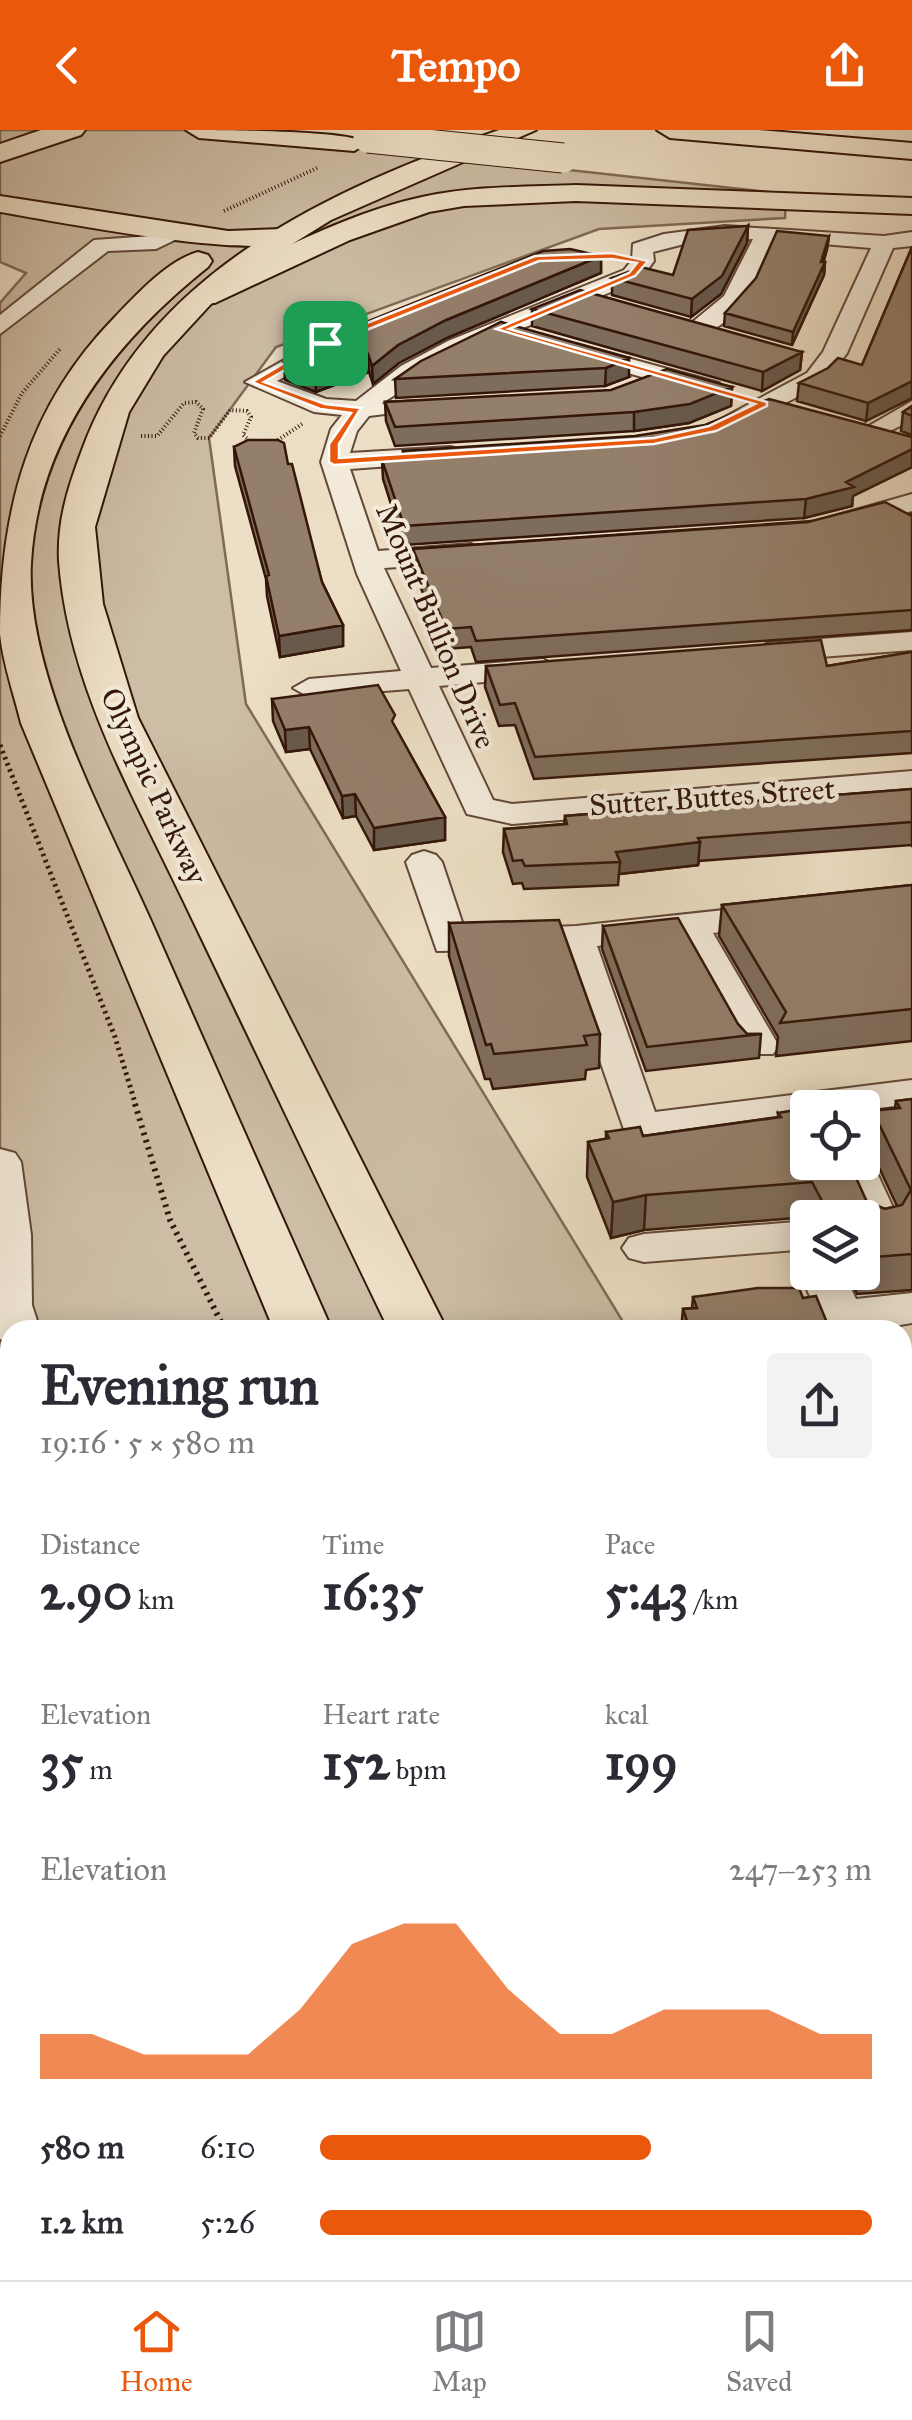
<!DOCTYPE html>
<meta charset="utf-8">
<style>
body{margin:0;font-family:"IM FELL Great Primer",serif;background:#f2f2f3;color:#2b2b33;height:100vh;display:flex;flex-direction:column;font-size:38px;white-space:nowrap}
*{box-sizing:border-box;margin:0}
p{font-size:32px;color:#7c7c81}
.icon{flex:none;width:55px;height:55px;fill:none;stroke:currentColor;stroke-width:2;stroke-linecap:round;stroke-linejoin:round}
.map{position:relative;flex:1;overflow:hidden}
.panel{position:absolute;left:0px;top:1190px;width:912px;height:960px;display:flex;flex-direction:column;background:#fff;border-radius:30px 30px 0 0;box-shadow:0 5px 25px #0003}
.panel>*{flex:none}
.fabs{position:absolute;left:790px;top:960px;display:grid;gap:20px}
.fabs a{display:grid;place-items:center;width:90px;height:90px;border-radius:10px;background:#fff;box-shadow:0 5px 25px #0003;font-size:50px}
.pin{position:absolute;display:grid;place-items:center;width:85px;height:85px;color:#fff;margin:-42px;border-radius:20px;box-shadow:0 5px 15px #0006}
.round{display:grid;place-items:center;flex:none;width:105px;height:105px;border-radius:10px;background:#f2f2f3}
.overview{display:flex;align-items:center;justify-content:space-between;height:170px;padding:0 40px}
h1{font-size:55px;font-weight:700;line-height:75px}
.metrics{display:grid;grid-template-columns:repeat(3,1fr);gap:15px;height:170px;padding:10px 40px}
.metrics div{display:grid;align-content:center}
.metrics b{font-size:50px;font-weight:700}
.metrics small{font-size:28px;font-weight:400}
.metrics p{font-size:28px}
.chart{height:280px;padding:20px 40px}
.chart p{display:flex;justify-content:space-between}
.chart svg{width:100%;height:180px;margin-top:10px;fill:#ea580c;opacity:.7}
ul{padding:0 40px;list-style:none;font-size:32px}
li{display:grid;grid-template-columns:160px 120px 1fr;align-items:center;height:75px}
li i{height:25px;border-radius:12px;background:#ea580c}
header{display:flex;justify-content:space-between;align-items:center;height:130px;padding:0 40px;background:#ea580c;color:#fff;font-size:45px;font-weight:700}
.tabs{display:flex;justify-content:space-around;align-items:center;height:140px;border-top:2px solid #e1e1e2;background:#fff;font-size:28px;color:#7c7c81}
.tabs a{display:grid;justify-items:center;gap:5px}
.tabs .on{color:#ea580c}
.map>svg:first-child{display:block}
.green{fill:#cdbda5;stroke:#806a57;stroke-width:2.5}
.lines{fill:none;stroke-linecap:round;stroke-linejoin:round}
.minor-casing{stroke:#624838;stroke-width:4}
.major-casing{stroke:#331609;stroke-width:4}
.highway-casing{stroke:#331609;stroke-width:4}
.path-far3{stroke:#331609;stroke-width:4;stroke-dasharray:1 2.5;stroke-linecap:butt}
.path-far2{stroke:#331609;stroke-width:5;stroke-dasharray:2.5 4;stroke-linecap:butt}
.path-far1{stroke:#331609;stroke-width:6;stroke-dasharray:2.5 5;stroke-linecap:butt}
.path{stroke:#331609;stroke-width:9;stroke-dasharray:4 6;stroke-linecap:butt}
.minor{fill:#f3ead9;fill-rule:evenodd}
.major{fill:#eddfc5;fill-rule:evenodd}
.highway{fill:#eddfc5;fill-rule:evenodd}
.highway-bridge-casing{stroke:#331609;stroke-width:31;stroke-linecap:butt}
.path-bridge{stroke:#331609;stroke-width:9;stroke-dasharray:4 6;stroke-linecap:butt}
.highway-bridge{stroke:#eddfc5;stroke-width:29}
.wall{fill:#7f6d5c;stroke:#331609;stroke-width:2.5}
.shaded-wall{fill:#68594b;stroke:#331609;stroke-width:2.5}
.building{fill:#947f6b;stroke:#331609;stroke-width:2.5}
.route{fill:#ea580c;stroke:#fff;stroke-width:2.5;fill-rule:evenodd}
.labels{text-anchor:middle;stroke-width:8;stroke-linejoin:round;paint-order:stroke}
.far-street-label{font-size:30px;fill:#331609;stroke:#f3ead9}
</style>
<header><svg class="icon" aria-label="back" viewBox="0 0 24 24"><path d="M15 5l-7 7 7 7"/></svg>Tempo<svg class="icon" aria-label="share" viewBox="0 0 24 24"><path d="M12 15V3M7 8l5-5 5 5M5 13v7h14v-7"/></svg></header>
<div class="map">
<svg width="912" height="2150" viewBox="0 0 912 2150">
<rect width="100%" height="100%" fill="#eddfc5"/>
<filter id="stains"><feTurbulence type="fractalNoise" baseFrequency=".002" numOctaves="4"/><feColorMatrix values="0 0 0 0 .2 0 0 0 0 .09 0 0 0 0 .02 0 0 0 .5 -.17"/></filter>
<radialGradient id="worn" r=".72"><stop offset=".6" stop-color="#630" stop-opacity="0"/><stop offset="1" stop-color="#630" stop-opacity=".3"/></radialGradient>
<!-- green -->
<path class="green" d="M 0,0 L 206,0 L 786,64 L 785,88 L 599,99 L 276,217 L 209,308 L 246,574 L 628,1200 L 10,1200 L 10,1743 L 0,1745 L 0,173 L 26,143 L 0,132 Z
M 10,2125 L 10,2140 L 516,2140 L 520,2150 L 0,2150 L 0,2129 Z"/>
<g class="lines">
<!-- minor casing -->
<g class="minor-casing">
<path id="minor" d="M 173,95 L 181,97 L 181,107 L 156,119 L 108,121 L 0,204 L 0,185 L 94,110 L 151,106 Z
M 725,96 L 884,106 L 912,102 L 912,116 L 893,118 L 847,223 L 825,253 L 732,300 L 714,300 L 710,295 L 807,243 L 823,222 L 871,118 L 774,110 C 758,148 741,195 696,206 L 684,199 L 724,166 L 753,109 L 692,112 L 653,122 L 654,131 L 640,150 L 465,222 L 382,273 L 389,279 L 385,284 L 369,286 L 357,301 L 350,323 L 450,317 L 459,319 L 463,325 L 459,331 L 350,339 L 378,421 L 471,414 L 485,423 L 471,432 L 384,438 L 431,538 L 543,529 L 559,538 L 543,547 L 439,556 L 493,670 L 512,674 L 912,641 L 912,661 L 512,694 L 467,684 L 409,559 L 309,567 L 293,558 L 309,549 L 401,541 L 357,444 L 321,332 L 331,299 L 342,285 L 314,282 L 245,252 L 334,202 L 342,204 L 346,209 L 342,214 L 277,251 L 326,269 L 356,271 L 401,236 L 448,211 L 624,140 L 632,130 L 633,114 L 664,104 Z
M 576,214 L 719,253 L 723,258 L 710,266 L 567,226 L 564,221 L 567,216 Z
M 912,271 L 912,290 L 868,312 L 855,304 Z
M 912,364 L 912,381 L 841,401 L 827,393 L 831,387 Z
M 912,502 L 912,520 L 768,531 L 753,522 L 768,513 Z
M 424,721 L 436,725 L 442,732 L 465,801 L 576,796 L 779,774 L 792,777 L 797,785 L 792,793 L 713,803 L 779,916 L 773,924 L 745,924 L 739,916 L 678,807 L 597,816 L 655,982 L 912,950 L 912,974 L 862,980 L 808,978 L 808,987 L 640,1008 L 626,1005 L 561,819 L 437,821 L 406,732 L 412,725 Z
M 0,1019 L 15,1023 L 21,1032 L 31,1105 L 32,1175 L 40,1200 L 10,1200 L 10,1213 L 0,1209 Z
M 862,1022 L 872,1032 L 902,1097 L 896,1107 L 881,1111 L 866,1107 L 862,1088 L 855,1088 L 830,1032 L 862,1032 Z
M 808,1091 L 808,1119 L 644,1132 L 629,1128 L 622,1118 L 629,1108 L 644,1104 Z
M 808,1131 L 808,1142 L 843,1142 L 856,1169 L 912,1163 L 912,1193 L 871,1200 L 750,1200 L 746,1192 L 752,1181 L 813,1173 L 799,1142 Z
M 902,1331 L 912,1334 L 912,1381 L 902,1381 Z
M 912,1565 L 912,1607 L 902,1609 L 902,1567 Z
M 912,1645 L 912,1691 L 902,1692 L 902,1647 Z
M 912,1712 L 912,1760 L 902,1763 L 902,1715 Z
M 10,1894 L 10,1948 L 0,1951 L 0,1897 Z"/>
</g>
<!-- major casing -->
<g class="major-casing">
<path id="major" d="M 499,0 L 536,0 L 331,90 L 268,129 L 210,175 L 163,226 L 129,282 L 95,397 L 103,474 L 138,588 L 447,1200 L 389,1200 C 320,1057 252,913 183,770 C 131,661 68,553 59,431 C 57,391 68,357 82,320 C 147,142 331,59 499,0 Z
M 198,122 L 208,125 L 212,131 L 208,137 C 114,212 38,308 31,433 C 25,544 106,690 151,791 C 211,927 272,1064 332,1200 L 274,1200 L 21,593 C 14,564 3,534 0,504 C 0,379 28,276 115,187 C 136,165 168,130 198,122 Z
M 10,1816 L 10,1882 L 0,1885 L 0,1819 Z
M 10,1976 L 10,2050 L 0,2054 L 0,1978 Z
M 902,2108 L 912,2116 L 912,2150 L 842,2150 L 838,2140 L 902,2140 Z
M 667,2140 L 751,2140 L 755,2150 L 671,2150 Z"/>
</g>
<!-- highway casing -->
<g class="highway-casing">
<path id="highway" d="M 41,0 L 85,0 L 81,5 L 0,32 L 0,14 Z
M 186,0 C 217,0 351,0 367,13 L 354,21 L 199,8 Z
M 657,0 L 758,0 L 912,13 L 912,29 L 670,8 Z
M 576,55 L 912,68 L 912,84 L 576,71 L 464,76 L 429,82 L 350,110 L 215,173 L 193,173 L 189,167 L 193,161 C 267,127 343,84 422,67 C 472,56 525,57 576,55 Z
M 0,66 L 228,101 L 282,99 L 296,107 C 275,135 43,89 0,82 Z"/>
</g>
<!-- path-far3 -->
<path class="path-far3" d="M 224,81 L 317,38
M 0,306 L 22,263 L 60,219
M 141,306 L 157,306 L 184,273 L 196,272 L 203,279 L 194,303 L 198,308 L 209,308 L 230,280 L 247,281 L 251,287 L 243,305 L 253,314
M 275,312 L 302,294"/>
<!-- path-far2 -->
<path class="path-far2" d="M 0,615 L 115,907 L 136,976"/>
<!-- path-far1 -->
<path class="path-far1" d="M 135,974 L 170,1090 L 225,1200"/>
<!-- path -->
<path class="path" d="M 902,1815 L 912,1812
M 902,2046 L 912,2042
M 215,2140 L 218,2150
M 596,2140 L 600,2150"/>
<!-- minor -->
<use href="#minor" class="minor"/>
<!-- major -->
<use href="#major" class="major"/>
<!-- highway -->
<use href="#highway" class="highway"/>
<!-- highway-bridge casing -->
<g class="highway-bridge-casing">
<path id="highway-bridge" d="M 368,8 L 563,28"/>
</g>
<!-- path-bridge -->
<path class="path-bridge" d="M 577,2150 L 608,2140"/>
<!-- highway-bridge -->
<use href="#highway-bridge" class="highway-bridge"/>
</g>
<!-- wall -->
<path class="wall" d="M 748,96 L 747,113 L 721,164 L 691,187 L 612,165 L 612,148 L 673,145 Z
M 829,106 L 827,119 L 823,132 L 825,132 L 824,145 L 792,215 L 724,196 L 725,183 Z
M 912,117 L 866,291 L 797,271 L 799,253 L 862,235 Z
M 601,126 L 601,143 L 447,208 L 399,233 L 373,254 L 369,242 L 316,262 L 285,250 L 284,232 Z
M 532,179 L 802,222 L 800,240 L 762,261 L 532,196 Z
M 501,192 L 629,247 L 605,256 L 396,268 L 395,249 Z
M 732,257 L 731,276 L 689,293 L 634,301 L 395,316 L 386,291 L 385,272 Z
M 912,276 L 912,305 L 901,301 L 903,282 Z
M 912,307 L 912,337 L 853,366 L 852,376 L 804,388 L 404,415 L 383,349 L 382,330 L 403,327 L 403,321 Z
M 234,317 L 288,334 L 322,452 L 343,495 L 343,516 L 280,527 L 267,466 L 266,449 L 235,336 Z
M 912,384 L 912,500 L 476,532 L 471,517 L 446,519 L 413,439 L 413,419 Z
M 912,522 L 912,623 L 534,649 L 515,595 L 499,596 L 485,557 L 486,536 L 827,536 Z
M 272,569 L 395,597 L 445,687 L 445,710 L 374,720 L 356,686 L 343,688 L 310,619 L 286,622 L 273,591 Z
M 912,659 L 912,716 L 911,715 L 699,731 L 698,735 L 619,744 L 618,755 L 524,759 L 522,753 L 513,754 L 503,722 L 504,699 L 564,694 L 565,686 Z
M 912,755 L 912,911 L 776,926 L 778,907 L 719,806 L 722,775 Z
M 449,793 L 600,904 L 599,938 L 586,940 L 585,949 L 493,959 L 490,949 L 485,949 L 449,826 Z
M 603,796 L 738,894 L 747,904 L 761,904 L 759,928 L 646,941 L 602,819 Z
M 912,969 L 912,1160 L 857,1164 L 847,1142 L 862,1142 L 862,1088 L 808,1087 L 644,1100 L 611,1108 L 587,1047 L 588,1012 L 606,1009 L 606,1002 L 643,1006 L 778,987 L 778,983 L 867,1072 L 885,1079 L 897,1076 L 875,1029 L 862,1019 L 862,982 L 895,978 L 896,971 Z
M 693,1167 L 803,1168 L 830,1200 L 681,1200 L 683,1179 L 692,1178 Z
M 912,1246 L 912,1332 L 906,1329 L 902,1348 Z"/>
<!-- shaded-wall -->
<path class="shaded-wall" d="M 748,96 L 747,113 L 721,164 L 691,187 L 692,169 Z
M 829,106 L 827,119 L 821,142 L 825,132 L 824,145 L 792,215 L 793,202 L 821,132 Z
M 601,126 L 601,143 L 447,208 L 399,233 L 373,254 L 372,236 L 398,215 L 446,190 Z
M 802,222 L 800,240 L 762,261 L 763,242 Z
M 368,224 L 369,242 L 316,262 L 315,244 Z
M 629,228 L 629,247 L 605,256 L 606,238 Z
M 912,251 L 912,268 L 866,291 L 868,273 Z
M 732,257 L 731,276 L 689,293 L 634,301 L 634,282 Z
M 912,319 L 912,337 L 853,366 L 852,376 L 804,388 L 806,369 L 846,352 Z
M 343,495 L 343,516 L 280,527 L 279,506 Z
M 309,597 L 310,619 L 286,622 L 285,600 Z
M 355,664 L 356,686 L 343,688 L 342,666 Z
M 445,687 L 445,710 L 374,720 L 374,698 Z
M 700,712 L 698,735 L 619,744 L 620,732 L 616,722 Z
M 867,983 L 862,1014 L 863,993 Z
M 646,1065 L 644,1100 L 611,1108 L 613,1072 Z
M 910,1282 L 902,1328 L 905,1286 Z"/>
<!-- building -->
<path class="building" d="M 748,96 L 722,146 L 692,169 L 612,148 L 641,137 L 673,145 L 688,100 Z
M 777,101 L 829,106 L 821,132 L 825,132 L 793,202 L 725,183 L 756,148 Z
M 912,117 L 912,251 L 868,273 L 799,253 L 828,238 L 838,228 L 862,235 Z
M 570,119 L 601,126 L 446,190 L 398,215 L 372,236 L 368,224 L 315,244 L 284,232 L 321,210 L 543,121 Z
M 580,160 L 802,222 L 763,242 L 532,179 Z
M 501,192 L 629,228 L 606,238 L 395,249 L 421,231 Z
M 667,239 L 732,257 L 690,274 L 634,282 L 395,297 L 385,272 L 611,260 Z
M 769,269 L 912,307 L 912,319 L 846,352 L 854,357 L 806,369 L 404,396 L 382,330 L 405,327 L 403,321 L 635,306 L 705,295 Z
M 912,276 L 912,286 L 903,282 Z
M 248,310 L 278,310 L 284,313 L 288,334 L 292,334 L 322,452 L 343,495 L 279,506 L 266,446 L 269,445 L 234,317 Z
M 885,372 L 910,385 L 912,384 L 912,480 L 476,511 L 471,497 L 446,499 L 413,419 L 808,392 Z
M 821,510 L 827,536 L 912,522 L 912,601 L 535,627 L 515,573 L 500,575 L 486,536 Z
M 378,555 L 395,585 L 392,591 L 445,687 L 374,698 L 355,664 L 342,666 L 309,597 L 285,600 L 272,569 Z
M 912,659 L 912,692 L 698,708 L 700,712 L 616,722 L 620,732 L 525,736 L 522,730 L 513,731 L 504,699 L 567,694 L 565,686 Z
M 912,755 L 912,879 L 780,893 L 786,882 L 722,775 Z
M 678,788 L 738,894 L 747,904 L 761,904 L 647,917 L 603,796 Z
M 559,790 L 600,904 L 584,906 L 587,915 L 494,924 L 491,914 L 486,915 L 449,793 Z
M 912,969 L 912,1124 L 862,1128 L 862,1088 L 831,1088 L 812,1052 L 646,1065 L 613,1072 L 588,1012 L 609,1008 L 606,1002 L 640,997 L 643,1006 L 781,987 L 778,983 L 808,978 L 808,1032 L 849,1032 L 867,1072 L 885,1079 L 902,1075 L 911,1060 L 879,994 L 867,983 L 862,993 L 862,982 L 900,978 L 896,971 Z
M 758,1158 L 799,1158 L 803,1168 L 816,1166 L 830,1200 L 690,1200 L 683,1179 L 697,1178 L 693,1167 Z
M 912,1246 L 912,1283 L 910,1282 L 905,1286 L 906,1329 L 902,1330 L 902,1248 Z"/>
<!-- route -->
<path class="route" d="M 612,123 L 648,131 L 635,146 L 509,199 L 767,272 L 767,276 L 716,301 L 654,314 L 334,335 L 329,332 L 329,314 L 351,283 L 320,279 L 252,252 L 322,211 L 535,126 ZM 612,129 L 637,133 L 629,143 L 496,199 L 755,274 L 709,296 L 654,308 L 339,328 L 339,314 L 361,278 L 325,274 L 264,252 L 329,215 L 539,131 Z"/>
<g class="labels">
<!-- far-street labels -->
<g class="far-street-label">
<text transform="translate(436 496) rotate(67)" y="10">Mount Bullion Drive</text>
<text transform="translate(154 656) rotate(65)" y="10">Olympic Parkway</text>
<text transform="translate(712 667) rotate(-4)" y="10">Sutter Buttes Street</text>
</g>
</g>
<rect width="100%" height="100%" filter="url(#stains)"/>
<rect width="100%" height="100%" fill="url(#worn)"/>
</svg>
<div class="fabs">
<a><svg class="icon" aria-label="locate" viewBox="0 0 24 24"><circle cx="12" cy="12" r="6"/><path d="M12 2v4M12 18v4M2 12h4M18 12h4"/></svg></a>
<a><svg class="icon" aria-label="layers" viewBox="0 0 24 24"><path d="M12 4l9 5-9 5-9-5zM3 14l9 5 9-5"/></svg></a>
</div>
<div class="pin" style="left:325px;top:213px;background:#1e9e55"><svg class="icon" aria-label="arrive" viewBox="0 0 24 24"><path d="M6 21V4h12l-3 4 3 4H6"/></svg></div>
<section class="panel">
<div class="overview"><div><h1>Evening run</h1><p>19:16 · 5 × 580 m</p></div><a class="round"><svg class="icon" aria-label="share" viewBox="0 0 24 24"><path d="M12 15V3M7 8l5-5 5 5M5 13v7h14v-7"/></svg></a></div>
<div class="metrics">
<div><p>Distance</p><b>2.90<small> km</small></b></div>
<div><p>Time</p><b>16:35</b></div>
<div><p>Pace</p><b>5:43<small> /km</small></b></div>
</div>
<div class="metrics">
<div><p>Elevation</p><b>35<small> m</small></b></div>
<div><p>Heart rate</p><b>152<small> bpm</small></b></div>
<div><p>kcal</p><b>199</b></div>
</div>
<div class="chart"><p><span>Elevation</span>247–253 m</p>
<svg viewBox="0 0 160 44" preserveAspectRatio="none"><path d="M0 44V33L10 33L20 38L30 38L40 38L50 27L60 11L70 6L80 6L90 22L100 33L110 33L120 27L130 27L140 27L150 33L160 33V44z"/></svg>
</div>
<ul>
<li><b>580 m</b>6:10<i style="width:60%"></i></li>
<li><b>1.2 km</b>5:26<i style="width:100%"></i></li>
</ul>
</section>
</div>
<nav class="tabs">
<a class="on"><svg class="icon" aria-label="home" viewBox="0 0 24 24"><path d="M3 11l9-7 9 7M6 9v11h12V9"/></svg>Home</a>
<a><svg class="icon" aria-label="map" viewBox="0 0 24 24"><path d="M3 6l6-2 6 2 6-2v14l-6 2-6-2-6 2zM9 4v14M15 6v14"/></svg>Map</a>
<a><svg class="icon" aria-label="saved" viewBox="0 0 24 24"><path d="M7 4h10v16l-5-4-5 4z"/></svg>Saved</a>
</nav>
